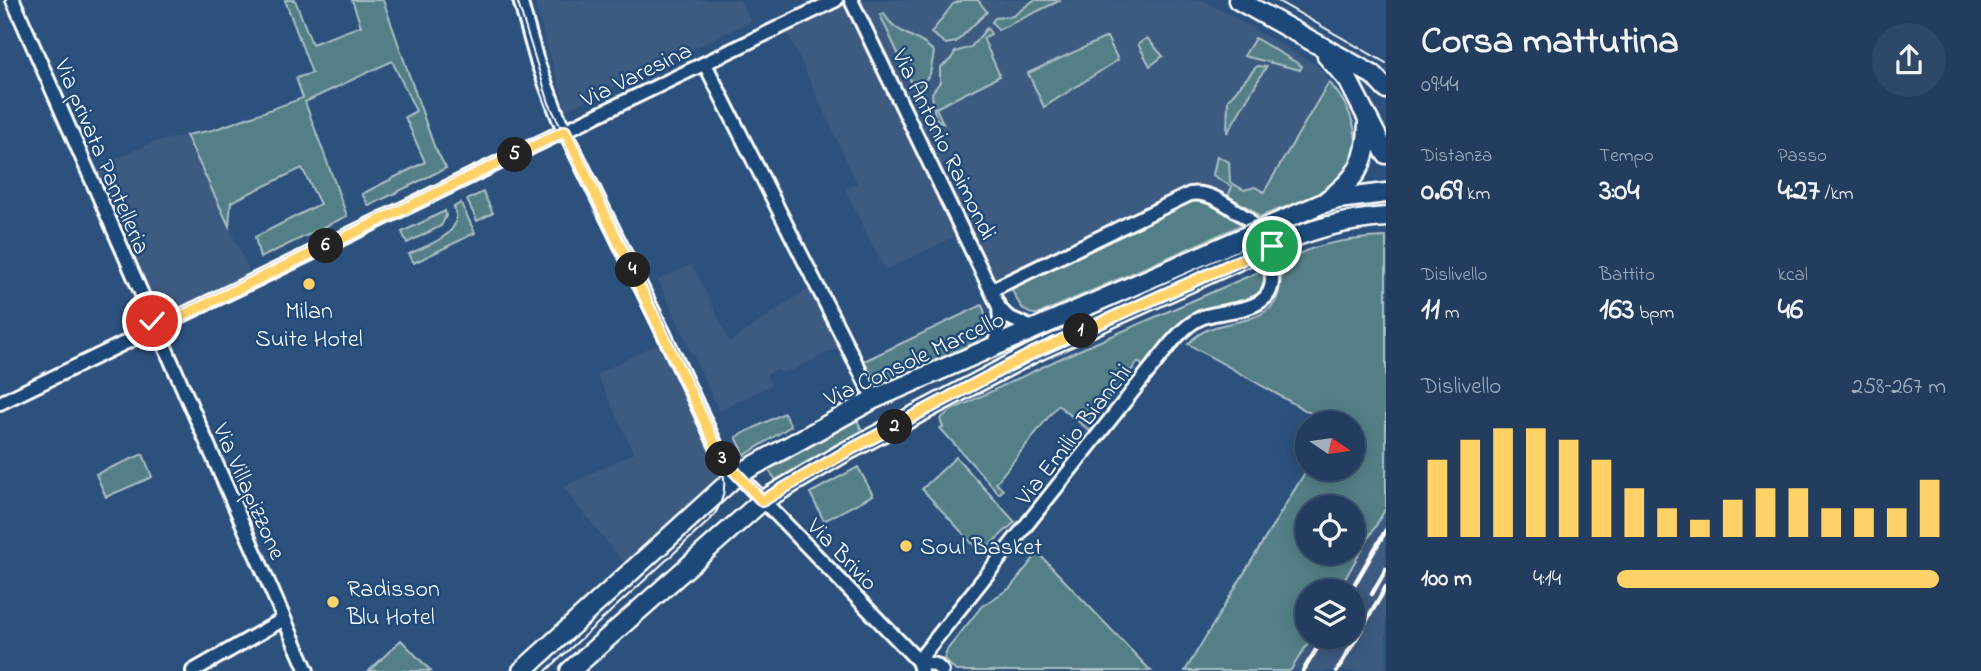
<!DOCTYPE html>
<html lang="it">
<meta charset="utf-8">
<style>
body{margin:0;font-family:"Indie Flower",sans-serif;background:#2e4867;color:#f1f3f6;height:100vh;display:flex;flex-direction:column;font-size:26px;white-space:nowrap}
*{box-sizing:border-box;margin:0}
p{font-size:23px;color:#a2aebc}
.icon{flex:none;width:38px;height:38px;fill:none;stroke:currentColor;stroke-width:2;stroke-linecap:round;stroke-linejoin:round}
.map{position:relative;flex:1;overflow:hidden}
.drawer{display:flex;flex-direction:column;background:#223d5e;width:595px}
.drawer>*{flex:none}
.needle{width:46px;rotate:103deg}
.fabs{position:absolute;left:1295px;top:411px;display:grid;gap:14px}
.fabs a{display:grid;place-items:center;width:70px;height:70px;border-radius:50%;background:#223d5e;box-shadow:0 4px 18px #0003,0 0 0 2px #3f5673;font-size:35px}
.pin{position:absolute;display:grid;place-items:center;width:60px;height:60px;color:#fff;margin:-30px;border:4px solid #fff;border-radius:50%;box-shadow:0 2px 7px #0007}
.km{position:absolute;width:35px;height:35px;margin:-18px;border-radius:50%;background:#222;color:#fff;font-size:19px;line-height:35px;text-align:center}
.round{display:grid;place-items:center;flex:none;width:74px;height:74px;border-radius:37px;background:#2e4867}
.overview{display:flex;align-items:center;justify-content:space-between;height:119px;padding:0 35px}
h1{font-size:38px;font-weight:700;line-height:52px}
.metrics{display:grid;grid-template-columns:repeat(3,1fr);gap:10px;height:119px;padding:7px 35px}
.metrics div{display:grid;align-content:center}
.metrics b{font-size:30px;font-weight:700}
.metrics small{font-size:19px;font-weight:400}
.metrics p{font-size:19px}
.chart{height:196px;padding:14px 35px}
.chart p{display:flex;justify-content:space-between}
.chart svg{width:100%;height:126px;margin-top:7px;stroke:#ffd166;stroke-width:6}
ul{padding:0 35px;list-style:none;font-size:23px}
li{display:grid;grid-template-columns:112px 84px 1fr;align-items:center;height:52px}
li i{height:18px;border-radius:9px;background:#ffd166}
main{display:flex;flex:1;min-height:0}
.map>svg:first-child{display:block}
.built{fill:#3e5a80}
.green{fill:#557f87;stroke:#aabfc3;stroke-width:2;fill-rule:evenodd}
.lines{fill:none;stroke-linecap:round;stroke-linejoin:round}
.street-casing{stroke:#fff;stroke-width:18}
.secondary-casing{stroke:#fff;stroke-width:23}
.street{stroke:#1f4a7a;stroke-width:12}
.secondary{stroke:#1f4a7a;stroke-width:18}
.tram{stroke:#fff;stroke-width:2}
.rail{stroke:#fff;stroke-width:4.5}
.secondary-bridge-casing{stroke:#fff;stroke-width:23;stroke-linecap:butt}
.secondary-bridge{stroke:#1f4a7a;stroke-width:18}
.route-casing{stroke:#fff;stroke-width:14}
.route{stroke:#ffd166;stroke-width:9}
.poi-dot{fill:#ffd166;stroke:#1f4a7a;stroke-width:2.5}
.labels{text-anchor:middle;stroke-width:5;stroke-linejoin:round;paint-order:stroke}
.street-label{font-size:24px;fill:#fff;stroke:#1f4a7a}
.poi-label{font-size:24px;fill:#fff;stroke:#1f4a7a;text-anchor:start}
</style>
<main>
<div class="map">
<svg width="1386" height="671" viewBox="0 0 1386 671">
<rect width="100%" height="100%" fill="#2d517d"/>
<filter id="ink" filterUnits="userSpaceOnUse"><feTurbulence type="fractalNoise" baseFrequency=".0143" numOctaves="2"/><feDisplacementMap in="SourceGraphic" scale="14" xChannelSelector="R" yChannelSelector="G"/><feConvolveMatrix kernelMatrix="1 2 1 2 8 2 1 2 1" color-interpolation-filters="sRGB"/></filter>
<g filter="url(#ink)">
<!-- built -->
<path class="built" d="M 534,0 L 740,0 L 751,21 L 566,110 Z
M 836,0 L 849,0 L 960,234 L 885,270 L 845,189 L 857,183 L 784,25 Z
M 854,0 L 1203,0 L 1315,64 L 1324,72 L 1329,82 L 1244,224 L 1206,202 L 1191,201 L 997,295 Z
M 186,135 L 253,279 L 155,327 L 89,171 L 151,143 Z
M 692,264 L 730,342 L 814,284 L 845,344 L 793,370 L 782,372 L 775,370 L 766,375 L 771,385 L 719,411 L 658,280 Z
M 665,340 L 716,459 L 721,477 L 719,483 L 630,571 L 563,487 L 634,453 L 597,374 Z
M 1386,508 L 1386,671 L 1290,671 L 1312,637 L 1353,637 L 1353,592 L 1338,591 Z"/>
<!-- green -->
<path class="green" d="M 285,0 L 295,0 L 312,44 L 361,26 L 352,0 L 383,0 L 434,146 L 446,168 L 369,206 L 362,194 L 425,162 L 405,117 L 416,111 L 392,61 L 305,102 L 347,216 L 260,258 L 255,237 L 320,204 L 302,168 L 231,202 L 229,226 L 186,135 L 213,130 L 303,98 L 296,78 L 312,73 Z
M 963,0 L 978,0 L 987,12 L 956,42 L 946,44 L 931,33 L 953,4 Z
M 1034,0 L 1061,0 L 998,30 L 992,22 L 995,18 L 1013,16 Z
M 884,13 C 893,34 921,36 934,52 L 930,74 L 916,92 L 880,15 Z
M 987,28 L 991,34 L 983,38 L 1000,76 L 936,108 L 943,123 L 935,118 L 932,93 L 940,82 L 940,68 L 951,59 L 955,52 L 971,47 Z
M 1107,37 L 1118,60 L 1044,107 L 1028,73 Z
M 1147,38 L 1163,56 L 1150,66 L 1138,44 Z
M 1255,38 L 1302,66 L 1300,70 L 1244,56 Z
M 1257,66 L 1266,67 L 1227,133 L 1228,100 Z
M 1329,82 C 1356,113 1372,158 1330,187 C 1311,199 1281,208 1259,217 L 1254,211 L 1228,196 L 1232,187 L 1213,175 L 1217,156 L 1229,162 L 1230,182 L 1244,190 L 1255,187 L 1264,192 Z
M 483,192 L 493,213 L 477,221 L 467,200 Z
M 1199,200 L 1206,202 L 1244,224 L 1039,314 C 1022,316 1018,301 1011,288 L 1191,201 Z
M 461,203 L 475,233 L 414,263 L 409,254 C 428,245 466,234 454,207 Z
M 445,211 L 446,216 L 441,226 L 407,243 L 402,232 Z
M 1386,237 L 1386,508 L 1338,591 L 1307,592 L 1307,637 L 1312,637 L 1290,671 L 1185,671 L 1307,469 L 1353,469 L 1353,424 L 1328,423 L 1188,344 C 1211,318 1240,328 1266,311 C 1283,301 1277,282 1285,267 C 1298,243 1361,238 1386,237 ZM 1307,508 L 1353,508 L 1353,553 L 1307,553 Z
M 1265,269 L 1266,281 L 1257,297 L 1249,301 L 1211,309 L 1146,368 L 1138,362 L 1089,422 L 1094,427 L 1091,432 L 1058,405 L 996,483 L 1003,490 L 999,494 L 940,428 L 943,427 L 940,419 L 952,410 L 1059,359 Z
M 982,305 C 989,321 987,333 973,344 L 887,382 C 872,385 870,372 864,361 Z
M 784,413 L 791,426 L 745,455 L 736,437 Z
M 856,418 L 863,432 L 776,480 L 767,468 Z
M 143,454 L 152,477 L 106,497 L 96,474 Z
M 956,457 L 1015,522 L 981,553 L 922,489 Z
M 858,467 L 873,495 L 824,521 L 810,493 Z
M 1038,553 L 1151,671 L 956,671 L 944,659 L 947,650 L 982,606 L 1010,588 Z
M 401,640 L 431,671 L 369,671 Z"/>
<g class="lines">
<!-- street casing -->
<g class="street-casing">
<path id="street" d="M 13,0 L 307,671
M 520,0 L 537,61 L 559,119 L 664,334 L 722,458 L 918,661 L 921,671
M 851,0 L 999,307 L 1000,321 L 994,347
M 705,64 L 874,399
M 991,290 L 1190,194 C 1211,190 1230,208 1247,218 L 1251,223
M 999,308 L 1008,317 L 1034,329
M 0,403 L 836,0
M 918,661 L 1172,342 C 1182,331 1191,321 1206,316 C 1234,308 1283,312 1270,265
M 918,661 L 936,665 L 942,671
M 193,671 L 284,619"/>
</g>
<!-- secondary casing -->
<g class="secondary-casing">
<path id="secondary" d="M 1238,0 L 1373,75 L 1386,89
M 1327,56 L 1348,80 L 1386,154
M 1326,201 C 1357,179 1368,161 1368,122
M 1265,228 L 1321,204 L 1338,199 L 1386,193
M 1272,246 C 1312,229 1343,220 1386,217
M 522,671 L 737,475 L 874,399 L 1249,235
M 570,671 L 762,501 L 843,453 L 1033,353 L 1257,252"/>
</g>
<!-- street -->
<use href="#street" class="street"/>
<!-- secondary -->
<use href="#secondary" class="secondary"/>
<!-- tram -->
<path class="tram" d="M 517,0 L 549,103 L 712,441 C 725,469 732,493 711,519 L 546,671
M 1276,0 L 1386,63"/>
<!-- rail -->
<path class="rail" d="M 1350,592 L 1386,530
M 1372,594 L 1386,569
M 1303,671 L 1324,637
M 1337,671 L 1386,587"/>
<!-- secondary-bridge casing -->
<g class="secondary-bridge-casing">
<path id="secondary-bridge" d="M 1249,235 L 1265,228
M 1257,252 L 1272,246"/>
</g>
<!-- secondary-bridge -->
<use href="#secondary-bridge" class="secondary-bridge"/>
</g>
</g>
<g class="lines" filter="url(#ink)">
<!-- route casing -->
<g class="route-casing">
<path id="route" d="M 152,321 L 155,329 L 565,131 L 722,458 L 762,501 L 844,453 L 1033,353 L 1272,246"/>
</g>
<!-- route -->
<use href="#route" class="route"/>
</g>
<!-- markers -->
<g class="poi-dot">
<circle cx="309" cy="284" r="7"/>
<circle cx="906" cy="546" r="7"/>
<circle cx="333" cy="602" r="7"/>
</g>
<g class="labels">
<!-- street labels -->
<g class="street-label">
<text transform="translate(636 74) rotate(-26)" y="8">Via Varesina</text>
<text transform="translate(945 144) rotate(64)" y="8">Via Antonio Raimondi</text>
<text transform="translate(103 156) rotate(67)" y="8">Via privata Pantelleria</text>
<text transform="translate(914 358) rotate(-25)" y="8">Via Console Marcello</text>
<text transform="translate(1073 434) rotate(-52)" y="8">Via Emilio Bianchi</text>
<text transform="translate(250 491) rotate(66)" y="8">Via Villapizzone</text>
<text transform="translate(843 554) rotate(46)" y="8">Via Brivio</text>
</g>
<!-- poi labels -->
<g class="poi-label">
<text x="309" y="318" text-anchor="middle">Milan<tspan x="309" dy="28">Suite Hotel</tspan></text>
<text x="920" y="554">Soul Basket</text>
<text x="347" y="596">Radisson<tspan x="347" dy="28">Blu Hotel</tspan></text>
</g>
</g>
</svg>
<div class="fabs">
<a><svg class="needle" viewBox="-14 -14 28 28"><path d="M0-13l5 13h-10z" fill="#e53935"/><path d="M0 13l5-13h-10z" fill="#a2aebc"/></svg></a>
<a><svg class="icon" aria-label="locate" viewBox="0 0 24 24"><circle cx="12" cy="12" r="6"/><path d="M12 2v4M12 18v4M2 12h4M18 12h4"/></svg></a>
<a><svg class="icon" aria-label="layers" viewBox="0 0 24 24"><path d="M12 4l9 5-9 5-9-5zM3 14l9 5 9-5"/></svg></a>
</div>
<div class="pin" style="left:1272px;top:246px;background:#1e9e55"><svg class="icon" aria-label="arrive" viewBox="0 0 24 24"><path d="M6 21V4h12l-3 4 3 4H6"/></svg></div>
<div class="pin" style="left:152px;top:321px;background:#d93025"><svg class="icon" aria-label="check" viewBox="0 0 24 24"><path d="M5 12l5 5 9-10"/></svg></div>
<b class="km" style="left:1081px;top:331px">1</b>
<b class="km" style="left:895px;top:427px">2</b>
<b class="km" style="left:723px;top:459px">3</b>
<b class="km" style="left:633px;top:270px">4</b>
<b class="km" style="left:515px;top:155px">5</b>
<b class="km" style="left:326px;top:246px">6</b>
</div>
<section class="drawer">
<div class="overview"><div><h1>Corsa mattutina</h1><p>09:44</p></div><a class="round"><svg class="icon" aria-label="share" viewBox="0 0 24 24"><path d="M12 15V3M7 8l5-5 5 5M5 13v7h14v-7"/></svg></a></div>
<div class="metrics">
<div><p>Distanza</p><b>0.69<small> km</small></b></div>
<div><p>Tempo</p><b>3:04</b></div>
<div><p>Passo</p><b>4:27<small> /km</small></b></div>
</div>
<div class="metrics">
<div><p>Dislivello</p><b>11<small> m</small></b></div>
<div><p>Battito</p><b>163<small> bpm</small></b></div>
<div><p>kcal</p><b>46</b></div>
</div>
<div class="chart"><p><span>Dislivello</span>258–267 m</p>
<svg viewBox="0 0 160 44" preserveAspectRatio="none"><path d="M5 44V17M15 44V10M25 44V6M35 44V6M45 44V10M55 44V17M65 44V27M75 44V34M85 44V38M95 44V31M105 44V27M115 44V27M125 44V34M135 44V34M145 44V34M155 44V24"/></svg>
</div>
<ul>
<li><b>100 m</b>4:14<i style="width:98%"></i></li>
</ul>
</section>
</main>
